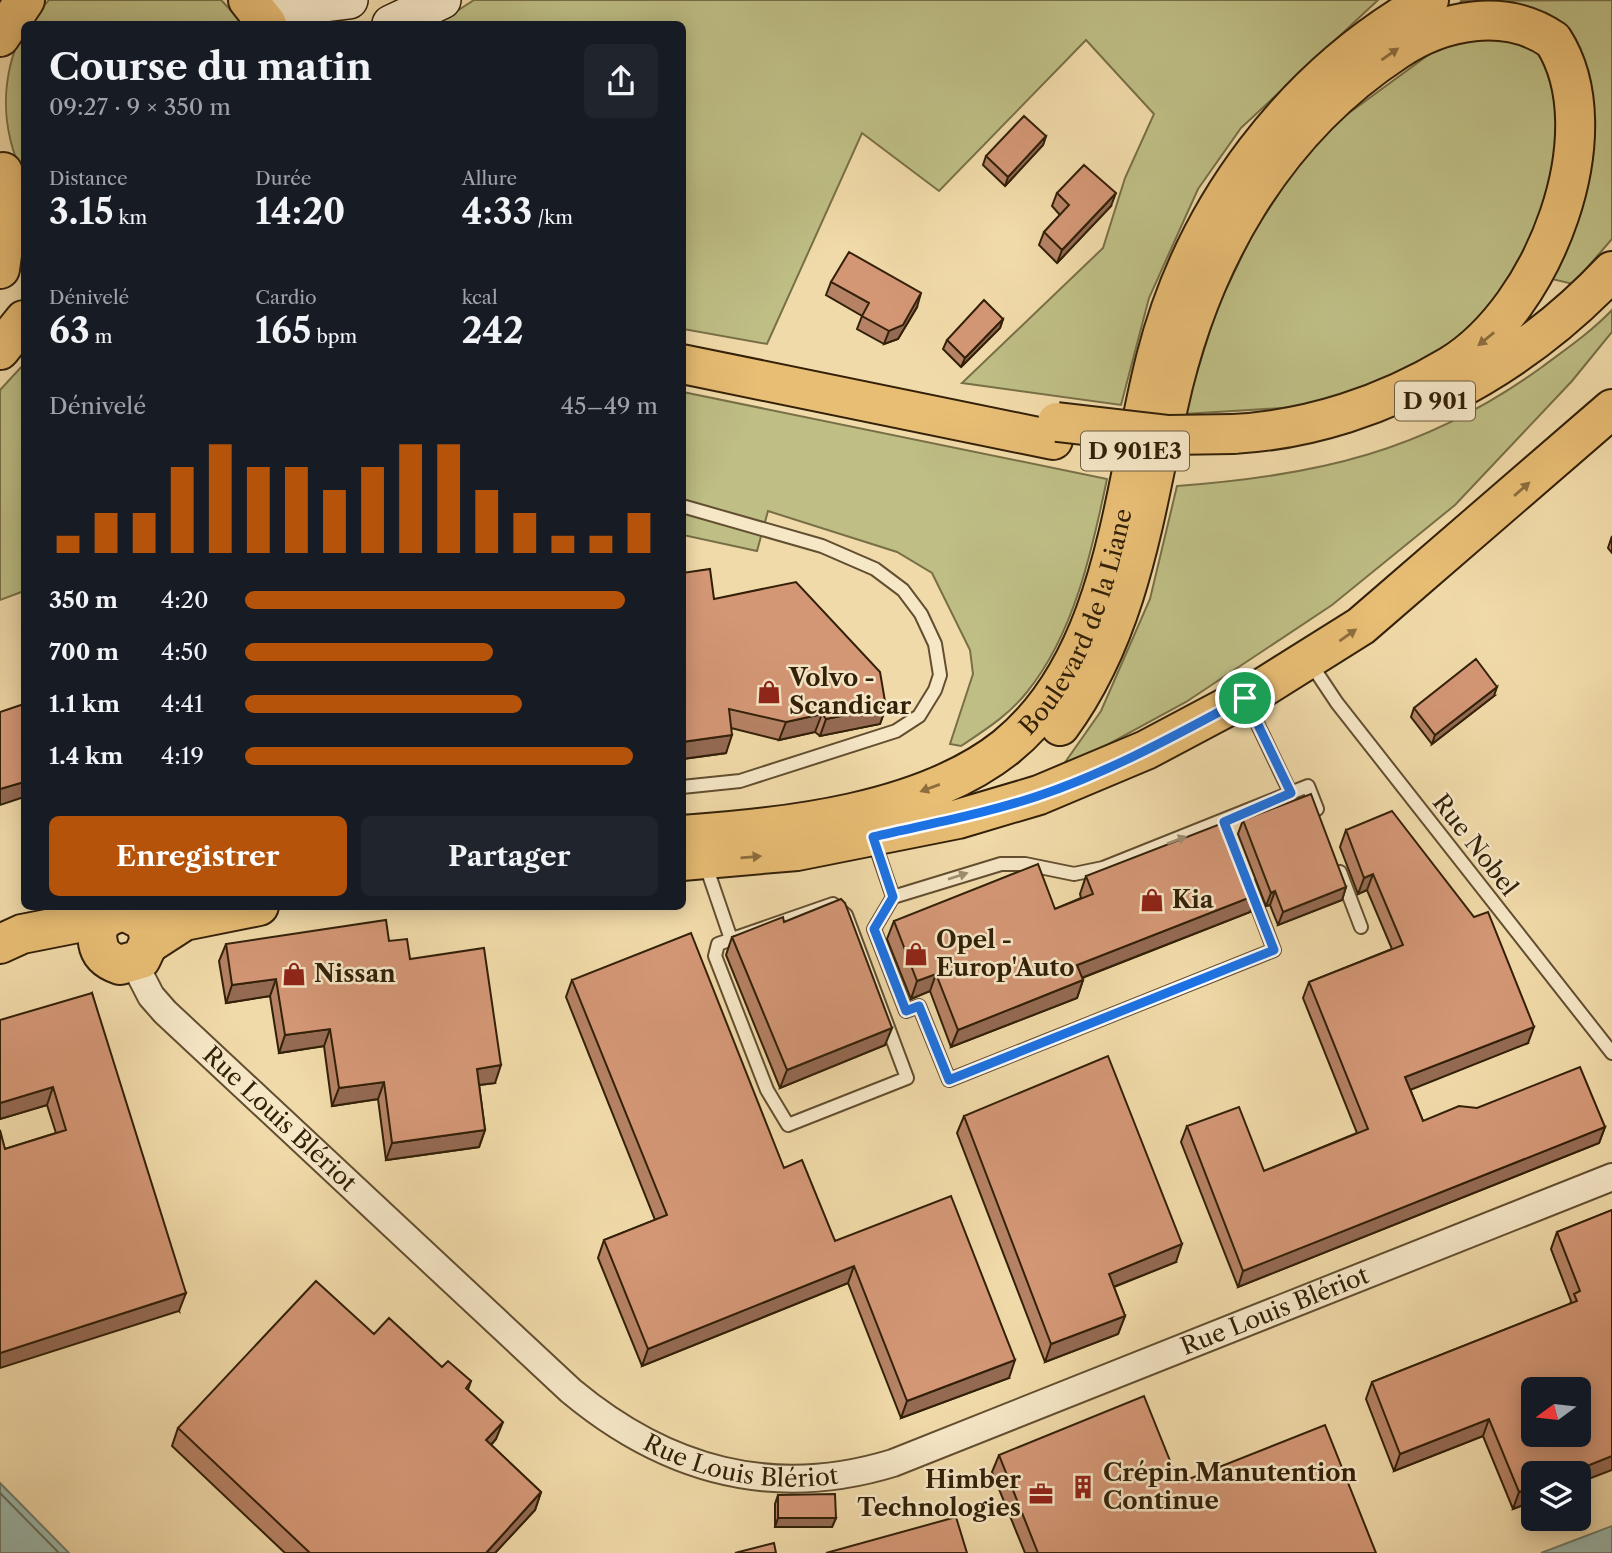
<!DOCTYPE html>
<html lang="fr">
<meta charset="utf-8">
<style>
body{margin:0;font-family:"Libre Caslon Text",serif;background:#20242c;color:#f1f3f6;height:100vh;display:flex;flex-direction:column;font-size:26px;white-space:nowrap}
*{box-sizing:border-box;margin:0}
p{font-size:23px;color:#9ea1a6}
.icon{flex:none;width:38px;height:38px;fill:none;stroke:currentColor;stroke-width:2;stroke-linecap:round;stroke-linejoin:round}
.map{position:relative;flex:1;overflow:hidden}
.drawer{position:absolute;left:21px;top:21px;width:665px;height:889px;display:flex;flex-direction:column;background:#171b24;border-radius:10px;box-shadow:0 4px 18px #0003}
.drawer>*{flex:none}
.needle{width:46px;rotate:255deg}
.controls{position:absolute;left:1521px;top:1377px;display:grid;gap:14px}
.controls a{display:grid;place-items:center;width:70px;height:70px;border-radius:10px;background:#171b24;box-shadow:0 4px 18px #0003;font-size:35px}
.pin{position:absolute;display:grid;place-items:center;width:60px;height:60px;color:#fff;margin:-30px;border:4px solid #fff;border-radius:50%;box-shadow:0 2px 7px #0007}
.round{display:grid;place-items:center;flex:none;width:74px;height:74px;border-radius:10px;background:#20242c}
.headline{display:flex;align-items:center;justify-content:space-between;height:119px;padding:0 28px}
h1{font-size:38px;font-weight:700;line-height:52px}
.stats{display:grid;grid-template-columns:repeat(3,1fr);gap:10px;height:119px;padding:7px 28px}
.stats div{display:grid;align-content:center}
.stats b{font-size:35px;font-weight:700}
.stats small{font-size:19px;font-weight:400}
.stats p{font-size:19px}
.chart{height:196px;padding:14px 28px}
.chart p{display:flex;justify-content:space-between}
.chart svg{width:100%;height:126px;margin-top:7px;stroke:#b45309;stroke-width:6}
.button{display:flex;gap:14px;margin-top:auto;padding:14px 28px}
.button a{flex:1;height:80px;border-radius:10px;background:#b45309;color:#fff;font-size:28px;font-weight:700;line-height:80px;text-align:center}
.button a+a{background:#20242c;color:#f1f3f6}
ul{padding:0 28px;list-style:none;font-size:23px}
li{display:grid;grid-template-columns:112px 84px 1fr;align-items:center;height:52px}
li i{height:18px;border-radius:9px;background:#b45309}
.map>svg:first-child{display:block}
.green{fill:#bebe85;stroke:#786f46;stroke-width:2}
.water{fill:#9bbaae;stroke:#717c6c;stroke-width:2}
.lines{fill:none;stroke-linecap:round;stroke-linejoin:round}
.shore{stroke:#666d5b;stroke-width:2}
.lane-casing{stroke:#624e30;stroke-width:16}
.street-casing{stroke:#624e30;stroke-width:30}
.secondary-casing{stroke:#322008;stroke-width:40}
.primary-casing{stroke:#322008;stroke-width:42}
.highway-casing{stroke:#322008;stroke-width:42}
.lane{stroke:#f6e7c7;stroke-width:12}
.street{stroke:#f6e7c7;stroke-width:26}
.secondary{stroke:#f6e7c7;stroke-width:37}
.primary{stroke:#e8bd74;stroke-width:38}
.highway{stroke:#e8bd74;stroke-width:38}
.highway-bridge-casing{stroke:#322008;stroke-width:42;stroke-linecap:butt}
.highway-bridge{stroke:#e8bd74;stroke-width:38}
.wall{fill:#b68265;stroke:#322008;stroke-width:2}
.shaded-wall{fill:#946a53;stroke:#322008;stroke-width:2}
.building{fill:#d49776;stroke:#322008;stroke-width:2;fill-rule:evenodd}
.oneway{fill:#8d6e3e}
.oneway2{fill:#9e8d71}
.route-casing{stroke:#fff;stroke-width:14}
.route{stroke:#1a73e8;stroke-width:9}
.labels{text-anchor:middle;stroke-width:5;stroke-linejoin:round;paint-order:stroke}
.shield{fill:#f6e7c7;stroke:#6d5c41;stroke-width:2}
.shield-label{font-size:23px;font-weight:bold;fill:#322008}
.street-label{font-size:24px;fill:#322008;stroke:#f6e7c7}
.poi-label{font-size:24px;font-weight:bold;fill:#322008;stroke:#f6e7c7;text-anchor:start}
</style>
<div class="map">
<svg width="1612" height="1553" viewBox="0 0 1612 1553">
<rect width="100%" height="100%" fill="#f1daa9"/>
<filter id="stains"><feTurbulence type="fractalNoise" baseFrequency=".00286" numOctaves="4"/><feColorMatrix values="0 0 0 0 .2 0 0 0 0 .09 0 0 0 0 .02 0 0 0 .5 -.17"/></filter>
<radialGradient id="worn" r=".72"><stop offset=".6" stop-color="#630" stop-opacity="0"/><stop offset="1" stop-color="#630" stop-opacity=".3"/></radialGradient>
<!-- green -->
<path class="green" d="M 49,0 L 221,0 L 244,24 L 27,24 Z
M 474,0 L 1378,0 L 1241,128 L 1198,189 L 1149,298 L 1121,405 L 962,383 L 1103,248 L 1125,178 L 1154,114 L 1086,40 L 939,191 L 862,133 L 767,344 L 683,329 L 682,24 L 437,24 Z
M 1612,0 L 1612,239 L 1573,284 L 1535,275 L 1460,341 L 1383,381 L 1315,406 L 1184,414 L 1217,308 L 1253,233 L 1295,168 L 1338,121 L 1439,47 L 1461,1 Z
M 24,28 L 24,177 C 0,128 0,77 24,28 Z
M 1612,310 L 1612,332 L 1572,381 L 1455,505 L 1332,605 L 1186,702 L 1059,771 L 1101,711 L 1150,599 L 1177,486 C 1317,476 1426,451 1542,367 C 1566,349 1591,332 1612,310 Z
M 24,364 L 24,591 L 0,600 L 0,390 Z
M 683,392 L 1107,479 C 1092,551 1074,634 1027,692 C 1009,715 985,730 961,746 L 950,744 L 973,674 L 970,650 L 932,573 L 897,552 L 768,511 L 757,551 L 683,535 Z"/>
<!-- water -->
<path class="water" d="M 0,1483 L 69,1553 L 0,1553 Z
M 1612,1526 L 1612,1553 L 1541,1553 Z"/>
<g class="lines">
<!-- shore -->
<path class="shore" d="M 0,1493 L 59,1553"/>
<!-- lane casing -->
<g class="lane-casing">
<path id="lane" d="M 682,506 L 822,546 L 875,569 L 903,590 L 921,614 L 935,644 L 940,675 L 935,690 L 919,716 L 896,731 L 740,781 L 682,787
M 1309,661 L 1337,703 L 1612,1053
M 1247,702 L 1291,794
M 874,841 L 893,897
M 705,863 L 731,939
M 1340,872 L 1361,927
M 1249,885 L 1274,950 L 949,1080 L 919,1006 L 906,1011 L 874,929 L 893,897 L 1001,864 L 1025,864 L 1074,874 L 1103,868 L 1308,786 L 1317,809
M 833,904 L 846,915 L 907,1078 L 788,1125 L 767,1090 L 715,956 L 718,944 Z"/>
</g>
<!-- street casing -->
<g class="street-casing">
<g id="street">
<path id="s1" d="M 134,963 L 151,996 L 165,1012 L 571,1391 C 666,1470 772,1500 893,1463 L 1612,1177"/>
</g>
</g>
<!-- secondary casing -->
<g class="secondary-casing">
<path id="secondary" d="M 250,2 L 284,8 L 349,0
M 391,24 L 442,0"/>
</g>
<!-- primary casing -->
<g class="primary-casing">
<g id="primary">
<path id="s2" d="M 682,835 C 785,828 923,813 1006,747 C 1116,658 1123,486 1156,358 C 1194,208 1293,76 1429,0"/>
<path d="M 682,861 L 797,851 L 958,819 L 1039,795 L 1146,750 L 1259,690 L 1361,626 L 1612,409"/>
<path d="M 126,912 L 145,922 L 150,940 L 141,959 L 120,965 C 108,961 100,955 98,943 C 90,906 144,910 166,906"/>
<path d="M 150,943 L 184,921 L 259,906"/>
<path d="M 0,944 L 22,934 L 108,917"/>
</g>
</g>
<!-- highway casing -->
<g class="highway-casing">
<path id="highway" d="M 248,0 L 267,24
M 0,37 L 25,0
M 0,269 L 8,213 L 3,172
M 0,350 L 24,320
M 682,364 L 1053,440
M 1443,397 C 1505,366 1564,322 1612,271
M 1060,726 C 1129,632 1144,517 1168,407 C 1199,263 1272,132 1397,50 C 1442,20 1505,7 1553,40 C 1612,131 1545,308 1450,366 C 1385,405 1309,430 1233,434"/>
</g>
<!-- lane -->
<use href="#lane" class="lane"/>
<!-- street -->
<use href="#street" class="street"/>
<!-- secondary -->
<use href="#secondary" class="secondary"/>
<!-- primary -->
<use href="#primary" class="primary"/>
<!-- highway -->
<use href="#highway" class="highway"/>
<!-- highway-bridge casing -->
<g class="highway-bridge-casing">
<path id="highway-bridge" d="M 1057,422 L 1169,435 L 1233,434"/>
</g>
<!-- highway-bridge -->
<use href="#highway-bridge" class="highway-bridge"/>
</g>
<!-- wall -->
<path class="wall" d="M 1046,136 L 1043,145 L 1005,186 L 983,165 L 986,156 Z
M 1057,193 L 1111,206 L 1057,263 L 1039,245 L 1044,232 L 1060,215 L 1052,206 Z
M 831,282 L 917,307 L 898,339 L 884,344 L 857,329 L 862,316 L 826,295 Z
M 1003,319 L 1000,328 L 961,367 L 943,349 L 947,340 Z
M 1612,536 L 1612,553 L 1608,548 Z
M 682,573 L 714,599 L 886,707 L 880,724 L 820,736 L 815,732 L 779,740 L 731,728 L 726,753 L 682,759 Z
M 1494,696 L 1432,744 L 1411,717 L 1414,708 Z
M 1243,820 L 1346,887 L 1342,900 L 1278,925 L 1270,905 L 1266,906 L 1238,834 Z
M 1346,830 L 1528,1043 L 1410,1089 L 1423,1121 L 1605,1127 L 1599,1143 L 1238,1287 L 1181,1142 L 1187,1126 L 1264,1171 L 1357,1133 L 1303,998 L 1309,982 L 1392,949 L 1367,890 L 1358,894 L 1340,847 Z
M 1086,876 L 1250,912 L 1082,978 L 1083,980 L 1077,998 L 951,1047 L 930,991 L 911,999 L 887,939 L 894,921 L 1055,909 L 1081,898 L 1080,894 Z
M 784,922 L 885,1045 L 780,1088 L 726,955 L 732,937 Z
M 389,941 L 410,959 L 495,1083 L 479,1085 L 485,1130 L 479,1147 L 386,1160 L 378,1099 L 332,1106 L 324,1046 L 279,1053 L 270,996 L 226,1003 L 219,961 L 226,944 Z
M 572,980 L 784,1168 L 835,1241 L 1009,1378 L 901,1418 L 848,1283 L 642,1366 L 598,1258 L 604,1240 L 655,1220 L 566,997 Z
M 92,993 L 179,1311 L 5,1149 L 56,1133 L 47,1105 L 0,1119 Z
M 964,1116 L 1176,1262 L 1114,1287 L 1125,1316 L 1118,1334 L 1045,1362 L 957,1133 Z
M 1612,1210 L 1533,1474 L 1533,1501 L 1513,1509 L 1483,1436 L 1394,1471 L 1366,1399 L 1372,1382 L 1570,1304 L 1571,1301 L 1551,1249 L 1557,1232 Z
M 374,1334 L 471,1381 L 468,1390 L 496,1439 L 491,1445 L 541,1492 L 535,1510 L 495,1553 L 285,1553 L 172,1446 L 178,1428 Z
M 999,1455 L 1179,1483 L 1376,1553 L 1025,1553 L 992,1472 Z
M 778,1495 L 836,1518 L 832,1527 L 775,1527 L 775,1504 Z"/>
<!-- shaded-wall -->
<path class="shaded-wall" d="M 1046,136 L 1043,145 L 1005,186 L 1008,177 Z
M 1116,193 L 1111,206 L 1057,263 L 1062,250 Z
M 921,293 L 917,307 L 898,339 L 884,344 L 889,331 Z
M 1003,319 L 1000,328 L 961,367 L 965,358 Z
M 1497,687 L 1494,696 L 1432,744 L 1435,735 Z
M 886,707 L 880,724 L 820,736 L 826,719 Z
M 822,714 L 815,732 L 779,740 L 786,722 Z
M 732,735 L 726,753 L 682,759 L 682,742 Z
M 24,782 L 24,797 L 0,805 L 0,789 Z
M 1373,874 L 1367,890 L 1358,894 L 1364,878 Z
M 1346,887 L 1342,900 L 1278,925 L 1283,912 Z
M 1275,891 L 1270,905 L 1266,906 L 1271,893 Z
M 1256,895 L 1250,912 L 1071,982 L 1077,965 Z
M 936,974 L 930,991 L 911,999 L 917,981 Z
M 276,979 L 270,996 L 226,1003 L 232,985 Z
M 1083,980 L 1077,998 L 951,1047 L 958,1030 Z
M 1534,1027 L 1528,1043 L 1400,1094 L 1405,1077 Z
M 892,1028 L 885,1045 L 780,1088 L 787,1070 Z
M 330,1029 L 324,1046 L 279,1053 L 285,1035 Z
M 501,1065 L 495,1083 L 470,1086 L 477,1069 Z
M 384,1082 L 378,1099 L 332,1106 L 339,1088 Z
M 53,1087 L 47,1105 L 0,1119 L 0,1103 Z
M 1605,1127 L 1599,1143 L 1238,1287 L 1243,1271 Z
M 485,1130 L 479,1147 L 386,1160 L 392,1143 Z
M 1182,1244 L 1176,1262 L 1103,1291 L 1109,1274 Z
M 854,1266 L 848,1283 L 642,1366 L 648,1349 Z
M 186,1293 L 179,1311 L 0,1368 L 0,1353 Z
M 1125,1316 L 1118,1334 L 1045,1362 L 1051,1344 Z
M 1015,1360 L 1009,1378 L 901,1418 L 907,1401 Z
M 1489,1419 L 1483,1436 L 1394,1471 L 1400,1454 Z
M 503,1422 L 496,1439 L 480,1457 L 486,1440 Z
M 1612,1456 L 1612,1470 L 1578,1483 L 1578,1474 L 1567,1474 Z
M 1533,1487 L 1533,1501 L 1513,1509 L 1519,1492 Z
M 541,1492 L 535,1510 L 495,1553 L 486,1553 Z
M 778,1518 L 836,1518 L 832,1527 L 775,1527 Z"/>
<!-- building -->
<path class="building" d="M 1024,116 L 1046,136 L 1008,177 L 986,156 Z
M 1084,165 L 1116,193 L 1062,250 L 1044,232 L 1069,205 L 1057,193 Z
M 849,252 L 921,293 L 903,325 L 889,331 L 862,316 L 869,303 L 831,282 Z
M 984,300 L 1003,319 L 965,358 L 947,340 Z
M 710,569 L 714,599 L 796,582 L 880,672 L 886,707 L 826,719 L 822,714 L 786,722 L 729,709 L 732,735 L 682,742 L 682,573 Z
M 1476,659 L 1497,687 L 1435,735 L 1414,708 Z
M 24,704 L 24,782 L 0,789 L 0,712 Z
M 1311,794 L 1346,887 L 1283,912 L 1275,891 L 1271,893 L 1243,820 Z
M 1392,811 L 1474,917 L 1488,912 L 1534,1027 L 1405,1077 L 1423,1121 L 1459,1106 L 1477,1108 L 1580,1067 L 1605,1127 L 1243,1271 L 1187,1126 L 1239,1107 L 1264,1171 L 1368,1129 L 1309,982 L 1403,945 L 1373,874 L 1364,878 L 1346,830 Z
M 1228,821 L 1256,895 L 1077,965 L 1083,980 L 958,1030 L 936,974 L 917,981 L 894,921 L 1038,864 L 1055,909 L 1093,894 L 1086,876 Z
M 841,899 L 845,903 L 892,1028 L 787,1070 L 732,937 L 783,917 L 784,922 Z
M 386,920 L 389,941 L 407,939 L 410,959 L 484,948 L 501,1065 L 477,1069 L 485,1130 L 392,1143 L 384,1082 L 339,1088 L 330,1029 L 285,1035 L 276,979 L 232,985 L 226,944 Z
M 691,933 L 784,1168 L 802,1160 L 835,1241 L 951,1196 L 1015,1360 L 907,1401 L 854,1266 L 648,1349 L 604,1240 L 667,1215 L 572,980 Z
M 92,993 L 186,1293 L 0,1353 L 0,1130 L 5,1149 L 66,1130 L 53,1087 L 0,1103 L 0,1020 Z
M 1108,1056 L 1182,1244 L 1109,1274 L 1125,1316 L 1051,1344 L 964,1116 Z
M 1612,1210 L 1612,1456 L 1567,1474 L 1533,1474 L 1533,1487 L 1519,1492 L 1489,1419 L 1400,1454 L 1372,1382 L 1577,1301 L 1574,1294 L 1580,1291 L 1557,1232 ZM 1533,1390 L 1578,1390 L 1578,1435 L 1533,1435 Z
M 316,1281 L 374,1334 L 389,1318 L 442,1367 L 448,1361 L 471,1381 L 466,1388 L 503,1422 L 486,1440 L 541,1492 L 486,1553 L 310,1553 L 178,1428 Z
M 1144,1396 L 1179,1483 L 1325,1425 L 1376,1553 L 1038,1553 L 999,1455 Z
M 835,1494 L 836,1518 L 778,1518 L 778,1495 Z
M 956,1517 L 967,1553 L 826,1553 Z
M 774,1543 L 776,1553 L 735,1553 Z"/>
<!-- one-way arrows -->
<defs><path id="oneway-solid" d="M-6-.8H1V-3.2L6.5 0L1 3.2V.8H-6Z" transform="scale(1.75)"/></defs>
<g class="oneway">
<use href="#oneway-solid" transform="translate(1390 54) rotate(-35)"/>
<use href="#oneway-solid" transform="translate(1486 339) rotate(141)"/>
<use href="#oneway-solid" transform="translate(1522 489) rotate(-41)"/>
<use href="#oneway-solid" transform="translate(1348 635) rotate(-35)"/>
<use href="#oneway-solid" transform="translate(930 788) rotate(160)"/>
<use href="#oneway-solid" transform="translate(751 857) rotate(-5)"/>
</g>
<g class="oneway2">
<use href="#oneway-solid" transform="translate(1177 840) rotate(-21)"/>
<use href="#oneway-solid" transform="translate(958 876) rotate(-18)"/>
</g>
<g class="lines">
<!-- route casing -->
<g class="route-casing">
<path id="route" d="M 1245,698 L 1291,793 L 1224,822 L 1274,950 L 949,1080 L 919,1006 L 906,1011 L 874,929 L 893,897 L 873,837 C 928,824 984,814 1038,796 C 1110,772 1178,734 1245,698 Z"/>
</g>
<!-- route -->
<use href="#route" class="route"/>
</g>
<!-- icons -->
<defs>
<g id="shop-bare" transform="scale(1.89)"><path d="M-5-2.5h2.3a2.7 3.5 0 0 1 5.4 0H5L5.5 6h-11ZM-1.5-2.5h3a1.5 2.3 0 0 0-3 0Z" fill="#8f2418" stroke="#f6e7c7" stroke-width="2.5" paint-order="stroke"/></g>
<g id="building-bare" transform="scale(1.89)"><path d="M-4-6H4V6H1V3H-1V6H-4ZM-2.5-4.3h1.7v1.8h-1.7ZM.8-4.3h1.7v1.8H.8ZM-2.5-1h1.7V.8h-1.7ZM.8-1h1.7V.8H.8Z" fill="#8f2418" stroke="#f6e7c7" stroke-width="2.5" paint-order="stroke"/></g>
<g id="office-bare" transform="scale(1.89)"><path d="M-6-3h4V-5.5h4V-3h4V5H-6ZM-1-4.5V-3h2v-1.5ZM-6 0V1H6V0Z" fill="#8f2418" stroke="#f6e7c7" stroke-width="2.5" paint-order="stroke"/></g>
</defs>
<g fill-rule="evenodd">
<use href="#shop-bare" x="769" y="692"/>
<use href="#shop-bare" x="1152" y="900"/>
<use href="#shop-bare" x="916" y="954"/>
<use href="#shop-bare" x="294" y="974"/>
<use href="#building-bare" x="1083" y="1487"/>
<use href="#office-bare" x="1041" y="1494"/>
</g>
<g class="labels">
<!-- shield labels -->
<g class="shield">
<rect x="1395" y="381.5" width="80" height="39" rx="5"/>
<rect x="1081" y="431.5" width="108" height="39" rx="5"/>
</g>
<g class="shield-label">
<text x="1435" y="409">D 901</text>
<text x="1135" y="459">D 901E3</text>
</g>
<!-- street labels -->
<g class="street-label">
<text dy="8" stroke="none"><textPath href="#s2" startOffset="488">Boulevard de la Liane</textPath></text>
<text transform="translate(1475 845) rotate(52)" y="8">Rue Nobel</text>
<text dy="8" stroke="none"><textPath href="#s1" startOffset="215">Rue Louis Blériot</textPath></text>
<text dy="8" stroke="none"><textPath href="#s1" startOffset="1370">Rue Louis Blériot</textPath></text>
<text dy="8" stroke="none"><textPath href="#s1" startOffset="803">Rue Louis Blériot</textPath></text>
</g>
<!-- poi labels -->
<g class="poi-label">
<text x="789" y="686">Volvo -<tspan x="789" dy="28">Scandicar</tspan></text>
<text x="1172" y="908">Kia</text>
<text x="936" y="948">Opel -<tspan x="936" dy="28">Europ'Auto</tspan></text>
<text x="314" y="982">Nissan</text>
<text x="1103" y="1481">Crépin Manutention<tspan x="1103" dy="28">Continue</tspan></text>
<text x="1021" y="1488" text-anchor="end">Himber<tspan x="1021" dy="28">Technologies</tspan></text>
</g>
</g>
<rect width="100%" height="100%" filter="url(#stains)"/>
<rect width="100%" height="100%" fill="url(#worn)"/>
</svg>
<div class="controls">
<a><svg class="needle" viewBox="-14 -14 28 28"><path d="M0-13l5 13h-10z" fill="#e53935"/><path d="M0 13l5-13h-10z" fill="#9ea1a6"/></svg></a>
<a><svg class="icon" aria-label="layers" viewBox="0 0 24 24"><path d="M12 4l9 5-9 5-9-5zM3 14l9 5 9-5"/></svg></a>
</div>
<div class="pin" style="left:1245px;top:698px;background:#1e9e55"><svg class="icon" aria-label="arrive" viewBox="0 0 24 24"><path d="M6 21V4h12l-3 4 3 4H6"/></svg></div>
<section class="drawer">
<div class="headline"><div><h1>Course du matin</h1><p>09:27 · 9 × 350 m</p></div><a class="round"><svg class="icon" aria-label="share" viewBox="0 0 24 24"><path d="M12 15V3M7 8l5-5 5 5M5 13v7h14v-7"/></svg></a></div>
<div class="stats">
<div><p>Distance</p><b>3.15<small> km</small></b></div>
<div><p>Durée</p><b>14:20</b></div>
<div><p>Allure</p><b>4:33<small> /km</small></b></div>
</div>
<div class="stats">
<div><p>Dénivelé</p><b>63<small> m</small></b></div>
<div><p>Cardio</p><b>165<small> bpm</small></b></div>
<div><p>kcal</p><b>242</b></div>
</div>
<div class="chart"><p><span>Dénivelé</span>45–49 m</p>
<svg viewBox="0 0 160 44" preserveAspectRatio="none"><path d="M5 44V38M15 44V30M25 44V30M35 44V14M45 44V6M55 44V14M65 44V14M75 44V22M85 44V14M95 44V6M105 44V6M115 44V22M125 44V30M135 44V38M145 44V38M155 44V30"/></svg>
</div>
<ul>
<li><b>350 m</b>4:20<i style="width:92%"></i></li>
<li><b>700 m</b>4:50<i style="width:60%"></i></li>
<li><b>1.1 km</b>4:41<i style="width:67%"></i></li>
<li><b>1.4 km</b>4:19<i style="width:94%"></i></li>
</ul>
<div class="button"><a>Enregistrer</a><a>Partager</a></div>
</section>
</div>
